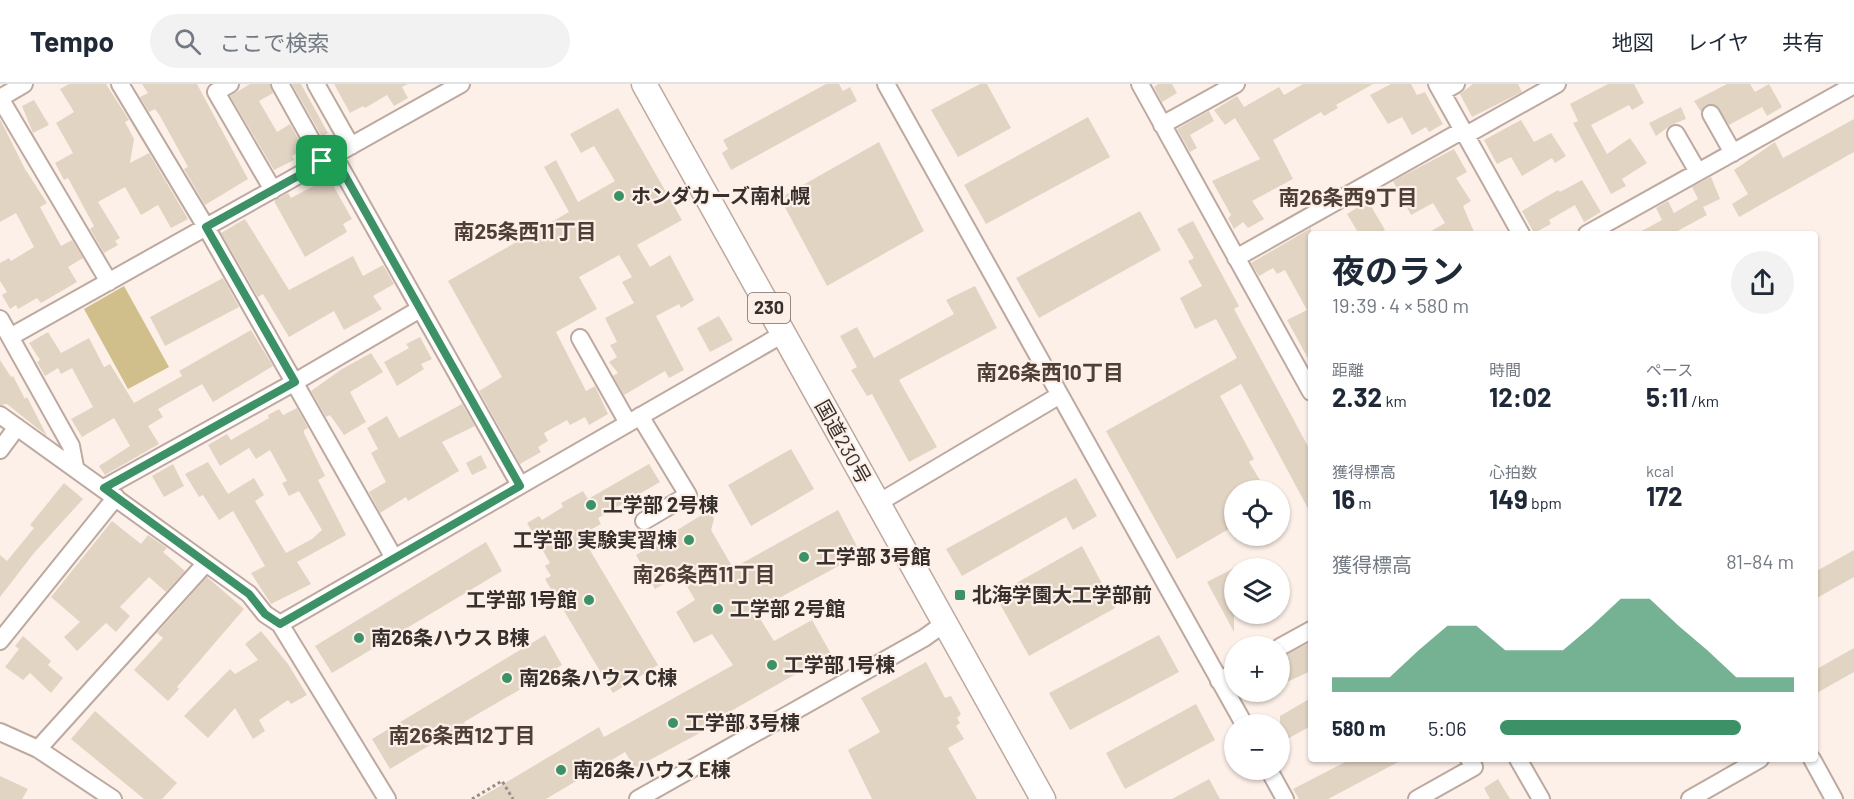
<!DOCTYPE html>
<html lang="ja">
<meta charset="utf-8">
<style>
body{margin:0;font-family:Barlow,"Noto Sans JP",sans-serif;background:#f2f2f3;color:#1f2937;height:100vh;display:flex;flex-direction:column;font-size:22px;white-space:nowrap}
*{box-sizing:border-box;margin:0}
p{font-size:20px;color:#747a83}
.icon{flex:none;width:33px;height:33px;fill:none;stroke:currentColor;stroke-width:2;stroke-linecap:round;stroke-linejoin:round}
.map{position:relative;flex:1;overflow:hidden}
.details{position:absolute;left:1308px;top:147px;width:510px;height:531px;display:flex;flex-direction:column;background:#fff;border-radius:6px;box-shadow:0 2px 4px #0004}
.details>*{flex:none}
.tools{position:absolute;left:1224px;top:396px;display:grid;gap:12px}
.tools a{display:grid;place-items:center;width:66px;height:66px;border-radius:50%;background:#fff;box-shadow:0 2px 4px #0004;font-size:30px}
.pin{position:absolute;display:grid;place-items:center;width:51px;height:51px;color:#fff;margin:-26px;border-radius:12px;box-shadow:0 3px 9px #0006}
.round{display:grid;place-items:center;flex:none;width:63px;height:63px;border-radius:32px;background:#f2f2f3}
.head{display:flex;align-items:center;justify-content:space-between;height:102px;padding:0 24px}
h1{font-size:33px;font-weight:700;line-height:45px}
.stats{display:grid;grid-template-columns:repeat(3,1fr);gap:9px;height:102px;padding:6px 24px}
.stats div{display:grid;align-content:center}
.stats b{font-size:26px;font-weight:700}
.stats small{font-size:16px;font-weight:400}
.stats p{font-size:16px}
.chart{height:168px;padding:12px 24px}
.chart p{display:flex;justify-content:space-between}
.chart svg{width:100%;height:108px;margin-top:6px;fill:#3c9266;opacity:.7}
ul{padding:0 24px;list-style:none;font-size:20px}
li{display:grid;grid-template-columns:96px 72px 1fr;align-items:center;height:45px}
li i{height:15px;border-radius:8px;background:#3c9266}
header{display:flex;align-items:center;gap:36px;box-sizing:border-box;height:84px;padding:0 30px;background:#fff;border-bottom:2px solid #e0e1e3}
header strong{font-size:28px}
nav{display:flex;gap:33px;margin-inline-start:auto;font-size:21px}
.search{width:420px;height:54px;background:#f2f2f3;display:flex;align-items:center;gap:15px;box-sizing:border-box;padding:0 21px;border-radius:33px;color:#747a83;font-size:22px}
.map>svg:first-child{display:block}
.green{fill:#d0bf8a}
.building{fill:#e2d4c3}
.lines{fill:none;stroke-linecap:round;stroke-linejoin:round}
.minor-casing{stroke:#bda99f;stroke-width:20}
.highway-casing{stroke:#bda99f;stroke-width:27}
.path{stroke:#988e88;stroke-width:3;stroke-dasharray:3 3;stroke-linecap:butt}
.minor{stroke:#fff;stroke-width:16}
.highway{stroke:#fff;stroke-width:24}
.route-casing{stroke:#fff;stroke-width:12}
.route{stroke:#3c9266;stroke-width:8}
.poi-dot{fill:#3c9266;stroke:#fdf0e9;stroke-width:2}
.labels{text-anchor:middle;stroke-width:4.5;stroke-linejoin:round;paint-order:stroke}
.shield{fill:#fdf0e9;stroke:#736a65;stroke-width:1.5}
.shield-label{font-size:18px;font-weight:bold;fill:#38302c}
.poi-label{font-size:20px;font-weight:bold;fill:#38302c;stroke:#fdf0e9;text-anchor:start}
.street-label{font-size:20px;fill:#38302c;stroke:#fdf0e9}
.neighbourhood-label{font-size:21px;font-weight:bold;fill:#503f36;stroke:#fdf0e9}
</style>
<header>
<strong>Tempo</strong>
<div class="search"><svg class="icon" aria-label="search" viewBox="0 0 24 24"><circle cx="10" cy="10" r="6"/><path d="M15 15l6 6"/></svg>ここで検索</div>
<nav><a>地図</a><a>レイヤ</a><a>共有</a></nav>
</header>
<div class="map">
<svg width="1854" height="715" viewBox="0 0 1854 715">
<rect width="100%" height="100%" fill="#fdf0e9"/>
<!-- green -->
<path class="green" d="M 124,202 L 169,283 L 128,305 L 84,225 Z"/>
<!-- building -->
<path class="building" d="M 69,0 L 106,0 L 129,36 L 125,38 L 134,55 L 130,79 L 149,69 L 188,135 L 171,144 L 158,121 L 141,131 L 125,103 L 98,118 L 120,154 L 115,157 L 118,161 L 104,169 L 90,145 L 94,142 L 68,94 L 64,96 L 55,79 L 73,69 L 56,39 L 74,28 L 60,5 Z
M 142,0 L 197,0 L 248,95 L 205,121 L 184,85 L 188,83 L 160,32 L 155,25 L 149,28 L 140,13 L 148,9 Z
M 250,0 L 270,0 L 273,9 L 259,17 L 277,48 L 290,40 L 304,65 L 292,72 L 294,76 L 274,86 L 230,12 Z
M 292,0 L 301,0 L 328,49 L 322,53 Z
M 334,0 L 408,0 L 402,3 L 408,14 L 394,22 L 387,11 L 365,24 L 363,22 L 350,29 Z
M 826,0 L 839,0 L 843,7 L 850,3 L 857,17 L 731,86 L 722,69 L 728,65 L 723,56 Z
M 980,0 L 987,0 L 1011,44 L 958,73 L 931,26 Z
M 1158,0 L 1172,0 L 1177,9 L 1162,18 L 1154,3 Z
M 1303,0 L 1373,0 L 1336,21 L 1338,24 L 1324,32 L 1321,28 L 1273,56 L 1293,95 L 1252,117 L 1264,135 L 1248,144 L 1243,138 L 1234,145 L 1228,134 L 1231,131 L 1212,97 L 1260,75 L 1235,34 L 1225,41 L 1214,26 L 1237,12 L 1244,23 L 1279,3 L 1284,11 Z
M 1391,0 L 1411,0 L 1417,11 L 1425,8 L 1443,40 L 1429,48 L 1426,43 L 1412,51 L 1402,33 L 1388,40 L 1370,11 Z
M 1473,0 L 1518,0 L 1522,8 L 1472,33 L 1460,10 Z
M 1608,0 L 1634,0 L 1644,19 L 1632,26 L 1629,21 L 1591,41 L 1607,70 L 1630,54 L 1647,79 L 1622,95 L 1626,102 L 1611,110 L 1573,39 L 1578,37 L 1570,20 Z
M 1727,0 L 1750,0 L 1755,8 L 1769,0 L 1782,23 L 1767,32 L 1762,23 L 1729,41 L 1716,21 L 1706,21 L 1701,28 L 1694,17 Z
M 34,16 L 49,41 L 33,49 L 22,22 Z
M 1681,23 L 1686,35 L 1671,41 L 1656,52 L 1649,39 Z
M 618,24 L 682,136 L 637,161 L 650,183 L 670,171 L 694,216 L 681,224 L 679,220 L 656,232 L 684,286 L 669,294 L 665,287 L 624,311 L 613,292 L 618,289 L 609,278 L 617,273 L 610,261 L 617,258 L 605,234 L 634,219 L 622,198 L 632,193 L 619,171 L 579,193 L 597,225 L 556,248 L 586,307 L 595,302 L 608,330 L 589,341 L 585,333 L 570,341 L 567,336 L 544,349 L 548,357 L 538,363 L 541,368 L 520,380 L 479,307 L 502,293 L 448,197 L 569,128 L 544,83 L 556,76 L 578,118 L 615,97 L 594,62 L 581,69 L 570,50 Z
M 1209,27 L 1214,37 L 1190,51 L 1197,64 L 1190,68 L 1177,45 Z
M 1088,33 L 1110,73 L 986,140 L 964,101 Z
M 0,35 L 25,85 L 47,119 L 40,123 L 61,162 L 72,156 L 83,174 L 68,183 L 77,198 L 41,219 L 37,214 L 18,225 L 16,221 L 10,225 L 2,211 L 7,208 L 0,197 L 0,179 L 9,174 L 11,177 L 34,163 L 16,129 L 0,138 Z
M 1854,35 L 1854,68 L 1739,133 L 1732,120 L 1748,110 L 1734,86 L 1775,58 L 1783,74 Z
M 1521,36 L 1534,58 L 1551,49 L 1566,72 L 1555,79 L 1552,74 L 1522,92 L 1511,73 L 1497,80 L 1484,56 Z
M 879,58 L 924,147 L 827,202 L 780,114 Z
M 1454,65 L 1467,88 L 1456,94 L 1471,117 L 1463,122 L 1475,150 L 1426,150 L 1445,139 L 1433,119 L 1411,131 L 1393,97 Z
M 1711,93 L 1720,115 L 1703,123 L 1707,131 L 1672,150 L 1636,150 L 1662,136 L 1656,124 L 1668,117 L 1674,129 L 1698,115 L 1692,103 Z
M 329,94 L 352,135 L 343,140 L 347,148 L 305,173 L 274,117 L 288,109 L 291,114 Z
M 1582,96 L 1601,128 L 1584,138 L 1575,121 L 1549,136 L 1551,140 L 1534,149 L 1522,127 L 1558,106 L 1560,108 Z
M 1368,117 L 1385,146 L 1377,150 L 1359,150 L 1347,130 Z
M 1140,127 L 1161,166 L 1039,234 L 1016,194 Z
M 245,135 L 289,206 L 353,172 L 363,192 L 383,181 L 394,200 L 373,212 L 382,225 L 344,246 L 334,227 L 289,253 L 263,210 L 258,213 L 221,149 Z
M 1193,137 L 1239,222 L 1234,225 L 1311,368 L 1311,430 L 1241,300 L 1220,312 L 1254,375 L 1249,378 L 1266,406 L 1234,406 L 1234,442 L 1177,475 L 1106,347 L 1237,274 L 1216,235 L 1195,245 L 1180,214 L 1202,202 L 1188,177 L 1194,174 L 1177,145 Z
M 1311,144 L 1311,280 L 1287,236 L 1307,226 L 1285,186 L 1277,190 L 1273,184 L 1259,192 L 1251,179 Z
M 223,194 L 239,223 L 165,262 L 150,233 Z
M 975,202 L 997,244 L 899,296 L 937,363 L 909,378 L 872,310 L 867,312 L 851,286 L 857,283 L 840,252 L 857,243 L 874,274 L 954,230 L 946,216 Z
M 719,232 L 733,256 L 710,268 L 697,244 Z
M 251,246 L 273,282 L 213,318 L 202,300 L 158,325 L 163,333 L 148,342 L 159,360 L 105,391 L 99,382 L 130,362 L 114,334 L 82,353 L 71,335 L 93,323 L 72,284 L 61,290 L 58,284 L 45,292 L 37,278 L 40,276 L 29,259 L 48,248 L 61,269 L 89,254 L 104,283 L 110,280 L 134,319 L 182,292 L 179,287 Z
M 420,253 L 432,275 L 421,280 L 424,285 L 397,302 L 384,278 L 409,264 L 406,260 Z
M 371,269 L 383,288 L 350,308 L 366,338 L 344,351 L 330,331 L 326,333 L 311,307 L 342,285 Z
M 0,276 L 11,293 L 13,292 L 25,315 L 27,313 L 47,352 L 7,320 L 0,321 Z
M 462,320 L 475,342 L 442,358 L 459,387 L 408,417 L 406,413 L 380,429 L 369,408 L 386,398 L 371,369 L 378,365 L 367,344 L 387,332 L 399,354 Z
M 297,324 L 308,344 L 304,346 L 304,349 L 325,392 L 318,396 L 346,451 L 297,478 L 311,500 L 271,520 L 251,489 L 265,482 L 233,427 L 219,436 L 203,411 L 199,413 L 185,390 L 208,378 L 228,410 L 254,394 L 264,411 L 255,417 L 286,469 L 312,455 L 322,446 L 299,407 L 289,412 L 282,399 L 287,397 L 270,366 L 256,375 L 249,364 L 220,382 L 208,361 L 227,350 L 231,356 L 269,334 L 268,331 L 279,325 L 283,331 Z
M 791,365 L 814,405 L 751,442 L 728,401 Z
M 481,371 L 487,384 L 472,391 L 466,379 Z
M 173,380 L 184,402 L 164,413 L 152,392 Z
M 649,380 L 660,398 L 598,434 L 601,440 L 581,451 L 658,581 L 613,609 L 545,495 L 551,492 L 545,482 L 550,479 L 527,439 L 539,432 L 542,436 L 563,423 L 561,419 L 583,407 L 588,415 Z
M 1076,394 L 1097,432 L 1073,446 L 1066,433 L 962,492 L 946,465 Z
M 64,399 L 83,415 L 34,469 L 0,513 L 0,471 L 7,477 L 34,444 L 30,441 Z
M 710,426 L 714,435 L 711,446 L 733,484 L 838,426 L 861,470 L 755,527 L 774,557 L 812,536 L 831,570 L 731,627 L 733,631 L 635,684 L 625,668 L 546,715 L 478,715 L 599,643 L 604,653 L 733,581 L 712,550 L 694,559 L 676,528 L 695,516 L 680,490 L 655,505 L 636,471 Z
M 112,437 L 141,460 L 148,451 L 167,464 L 163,468 L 185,487 L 166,508 L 149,493 L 120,523 L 130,532 L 116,548 L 106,539 L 77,567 L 64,553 L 80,538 L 51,513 Z
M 486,458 L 502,487 L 332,589 L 315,562 Z
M 1082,462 L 1115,524 L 1029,572 L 995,511 Z
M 1854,466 L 1854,493 L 1815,515 L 1815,488 Z
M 1234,484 L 1234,548 L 1207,498 Z
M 207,493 L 244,525 L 177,603 L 179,605 L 168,617 L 134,586 L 163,554 L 157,549 Z
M 261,547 L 288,580 L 307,611 L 291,620 L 288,616 L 259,636 L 265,647 L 253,655 L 235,624 L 208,654 L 184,632 L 230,585 L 235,590 L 258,576 L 245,560 Z
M 545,551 L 562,581 L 464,638 L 465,640 L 390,685 L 372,655 Z
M 1159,551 L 1179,588 L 1070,646 L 1049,609 Z
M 23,552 L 51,577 L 48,581 L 63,594 L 51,609 L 30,589 L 23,596 L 5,583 L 19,565 L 15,562 Z
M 1311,558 L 1311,587 L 1280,601 L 1280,574 Z
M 1854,564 L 1854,588 L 1815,610 L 1815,586 Z
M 926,578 L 945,614 L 951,612 L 961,630 L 957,634 L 960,639 L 956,642 L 964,655 L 948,664 L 977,715 L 872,715 L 848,666 L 880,648 L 861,614 Z
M 1311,614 L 1311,642 L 1280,659 L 1280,632 Z
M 1196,620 L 1215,656 L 1125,705 L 1106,669 Z
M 95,627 L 177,699 L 162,715 L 144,715 L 71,655 Z
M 1351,675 L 1404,675 L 1328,715 L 1299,715 L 1293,705 Z
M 0,692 L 28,705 L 22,715 L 0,715 Z
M 1209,695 L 1220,715 L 1172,715 Z
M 1498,695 L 1510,715 L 1490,715 L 1484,704 Z"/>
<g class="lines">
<!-- minor casing -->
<g class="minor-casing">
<path id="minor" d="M 24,0 L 0,14 L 109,198
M 120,0 L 206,143 L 394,474
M 230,0 L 216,8 L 273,106
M 280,0 L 323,77
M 316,0 L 351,62
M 886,0 L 1244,640
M 1140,0 L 1311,308
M 1437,0 L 1521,150
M 1442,8 L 1456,0
M 1711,30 L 1733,69
M 1162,41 L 1236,0
M 1676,50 L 1698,88
M 1466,51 L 1557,0
M 334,72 L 520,401
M 1587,150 L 1854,1
M 1236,174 L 1463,46
M 0,235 L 71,362 L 75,383
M 10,253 L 461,0
M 580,254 L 628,339
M 0,331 L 249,510 L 265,530 L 280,540 L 387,715
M 640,332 L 688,411 L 644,437
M 0,366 L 17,343
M 104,404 L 295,298 L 420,225
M 878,419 L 1060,311
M 280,540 L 783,250
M 0,557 L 116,413
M 1280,563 L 1311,546
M 1219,597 L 1234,588
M 0,648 L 38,665 L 113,715
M 38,665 L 206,479
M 1518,675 L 1541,715
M 1812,675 L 1834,715
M 1269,686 L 1285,715
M 638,715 L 924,554 L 945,539
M 1417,715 L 1474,683 L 1469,675
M 1690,715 L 1760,675"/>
</g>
<!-- highway casing -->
<g class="highway-casing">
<path id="highway" d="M 644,0 L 1043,715"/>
</g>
<!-- path -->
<path class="path" d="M 472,715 L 502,697 L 513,715"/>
<!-- minor -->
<use href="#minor" class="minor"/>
<!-- highway -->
<use href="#highway" class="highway"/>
</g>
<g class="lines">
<!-- route casing -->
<g class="route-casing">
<path id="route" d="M 334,72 L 520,402 L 280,540 L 265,530 L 249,510 L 104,404 L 295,298 L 206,143 Z"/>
</g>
<!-- route -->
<use href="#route" class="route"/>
</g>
<!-- markers -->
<g class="poi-dot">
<circle cx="619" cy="112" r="6"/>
<circle cx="591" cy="421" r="6"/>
<circle cx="689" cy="456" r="6"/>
<circle cx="804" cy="473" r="6"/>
<rect x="954" y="505" width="12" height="12" rx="3"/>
<circle cx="589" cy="516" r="6"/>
<circle cx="718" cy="525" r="6"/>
<circle cx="359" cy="554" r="6"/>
<circle cx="772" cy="581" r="6"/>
<circle cx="507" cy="594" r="6"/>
<circle cx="673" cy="639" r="6"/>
<circle cx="561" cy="686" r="6"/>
</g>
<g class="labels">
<!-- shield labels -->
<rect class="shield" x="748" y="209" width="42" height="30" rx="4.5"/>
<g class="shield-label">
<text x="769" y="230">230</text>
</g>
<!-- poi labels -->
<g class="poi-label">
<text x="631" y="119">ホンダカーズ南札幌</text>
<text x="603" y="428">工学部 2号棟</text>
<text x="677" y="463" text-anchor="end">工学部 実験実習棟</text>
<text x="816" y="480">工学部 3号館</text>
<text x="972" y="518">北海学園大工学部前</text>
<text x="577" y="523" text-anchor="end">工学部 1号館</text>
<text x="730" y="532">工学部 2号館</text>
<text x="371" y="561">南26条ハウス B棟</text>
<text x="784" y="588">工学部 1号棟</text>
<text x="519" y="601">南26条ハウス C棟</text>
<text x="685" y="646">工学部 3号棟</text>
<text x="573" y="693">南26条ハウス E棟</text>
</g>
<!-- street labels -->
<g class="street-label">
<text transform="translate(843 358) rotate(61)" y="7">国道230号</text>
</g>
<!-- neighbourhood labels -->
<g class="neighbourhood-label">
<text x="1348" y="121">南26条西9丁目</text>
<text x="525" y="155">南25条西11丁目</text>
<text x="1050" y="296">南26条西10丁目</text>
<text x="704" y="498">南26条西11丁目</text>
<text x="462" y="659">南26条西12丁目</text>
</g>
</g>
</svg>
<div class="tools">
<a><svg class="icon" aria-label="locate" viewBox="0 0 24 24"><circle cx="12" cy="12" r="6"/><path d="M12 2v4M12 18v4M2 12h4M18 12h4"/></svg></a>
<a><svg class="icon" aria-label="layers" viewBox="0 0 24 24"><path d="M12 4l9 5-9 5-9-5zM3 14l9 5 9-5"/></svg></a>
<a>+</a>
<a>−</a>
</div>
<div class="pin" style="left:322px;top:77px;background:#1e9e55"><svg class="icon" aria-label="arrive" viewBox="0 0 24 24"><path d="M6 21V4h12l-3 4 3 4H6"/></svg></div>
<section class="details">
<div class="head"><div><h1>夜のラン</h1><p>19:39 · 4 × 580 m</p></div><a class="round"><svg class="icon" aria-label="share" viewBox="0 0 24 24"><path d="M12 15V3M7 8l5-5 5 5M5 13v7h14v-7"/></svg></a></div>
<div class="stats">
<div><p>距離</p><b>2.32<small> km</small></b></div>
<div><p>時間</p><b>12:02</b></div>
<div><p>ペース</p><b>5:11<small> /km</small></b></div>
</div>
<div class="stats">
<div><p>獲得標高</p><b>16<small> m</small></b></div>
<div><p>心拍数</p><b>149<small> bpm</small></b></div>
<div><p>kcal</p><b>172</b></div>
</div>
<div class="chart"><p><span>獲得標高</span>81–84 m</p>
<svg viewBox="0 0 160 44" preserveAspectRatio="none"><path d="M0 44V38L10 38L20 38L30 27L40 17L50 17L60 27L70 27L80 27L90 17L100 6L110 6L120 17L130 27L140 38L150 38L160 38V44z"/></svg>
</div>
<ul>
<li><b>580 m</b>5:06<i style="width:82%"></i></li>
</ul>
</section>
</div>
